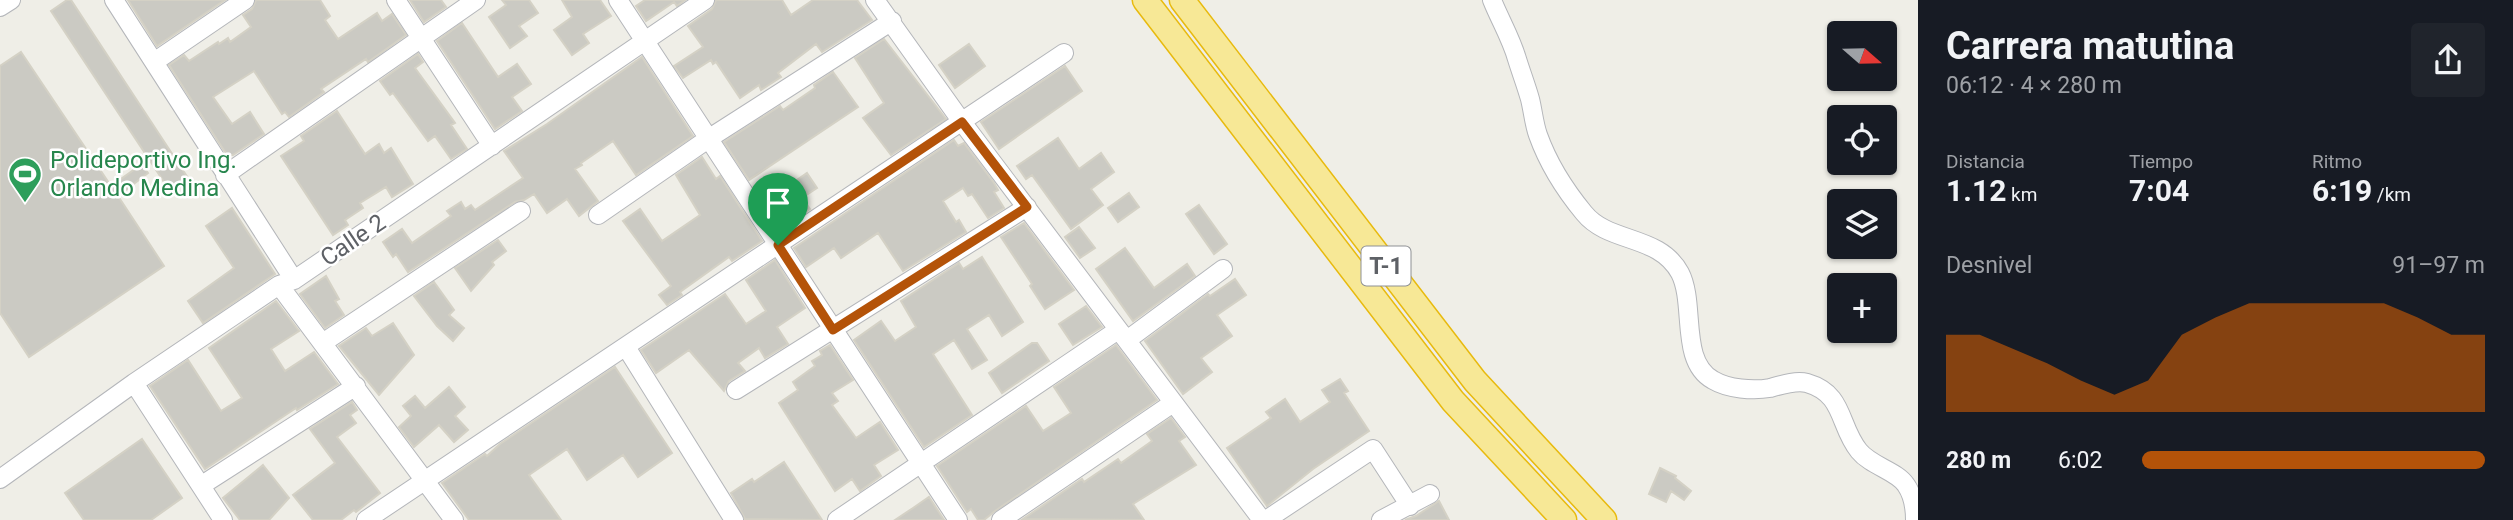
<!DOCTYPE html>
<html lang="es">
<meta charset="utf-8">
<style>
body{margin:0;font-family:Roboto,sans-serif;background:#20242c;color:#f1f3f6;height:100vh;display:flex;flex-direction:column;font-size:26px;white-space:nowrap}
*{box-sizing:border-box;margin:0}
p{font-size:23px;color:#9ea1a6}
.icon{flex:none;width:38px;height:38px;fill:none;stroke:currentColor;stroke-width:2;stroke-linecap:round;stroke-linejoin:round}
.map{position:relative;flex:1;overflow:hidden}
.sheet{display:flex;flex-direction:column;background:#171b24;width:595px}
.sheet>*{flex:none}
.needle{width:46px;rotate:110deg}
.controls{position:absolute;left:1827px;top:21px;display:grid;gap:14px}
.controls a{display:grid;place-items:center;width:70px;height:70px;border-radius:7px;background:#171b24;box-shadow:0 2px 5px #0004;font-size:35px}
.pin{position:absolute;display:grid;place-items:center;width:60px;height:60px;color:#fff;margin:-72px -30px;border-radius:50% 50% 50% 0;rotate:-45deg;box-shadow:0 0 7px #0007}
.pin .icon{rotate:45deg}
.round{display:grid;place-items:center;flex:none;width:74px;height:74px;border-radius:7px;background:#20242c}
.summary{display:flex;align-items:center;justify-content:space-between;height:119px;padding:0 28px}
h1{font-size:38px;font-weight:700;line-height:52px}
.figures{display:grid;grid-template-columns:repeat(3,1fr);gap:10px;height:119px;padding:7px 28px}
.figures div{display:grid;align-content:center}
.figures b{font-size:30px;font-weight:700}
.figures small{font-size:19px;font-weight:400}
.figures p{font-size:19px}
.chart{height:196px;padding:14px 28px}
.chart p{display:flex;justify-content:space-between}
.chart svg{width:100%;height:126px;margin-top:7px;fill:#b45309;opacity:.7}
ul{padding:0 28px;list-style:none;font-size:23px}
li{display:grid;grid-template-columns:112px 84px 1fr;align-items:center;height:52px}
li i{height:18px;border-radius:9px;background:#b45309}
main{display:flex;flex:1;min-height:0}
.map>svg:first-child{display:block}
.building{fill:#cbcac3;stroke:#d4d1c5;stroke-width:2}
.lines{fill:none;stroke-linecap:round;stroke-linejoin:round}
.minor-casing{stroke:#b4b6ba;stroke-width:20}
.highway-casing{stroke:#e8ba0e;stroke-width:27}
.minor{stroke:#fff;stroke-width:18}
.highway{stroke:#f7e896;stroke-width:24}
.route-casing{stroke:#fff;stroke-width:14}
.route{stroke:#b45309;stroke-width:9}
.labels{text-anchor:middle;stroke-width:5;stroke-linejoin:round;paint-order:stroke}
.shield{fill:#fff;stroke:#8e9094;stroke-width:2}
.shield-label{font-size:23px;font-weight:bold;fill:#5e6166}
.leisure-label{font-size:24px;fill:#27864d;stroke:#fff;text-anchor:start}
.street-label{font-size:24px;fill:#5e6166;stroke:#fff}
</style>
<main>
<div class="map">
<svg width="1918" height="520" viewBox="0 0 1918 520">
<rect width="100%" height="100%" fill="#efeee7"/>
<!-- building -->
<path class="building" d="M 67,0 L 71,0 L 188,178 L 170,191 L 51,11 Z
M 128,0 L 225,0 L 157,46 Z
M 256,0 L 320,0 L 330,16 L 325,20 L 338,39 L 377,13 L 382,21 L 392,14 L 406,35 L 368,62 L 366,59 L 321,89 L 324,92 L 289,117 L 285,112 L 282,114 L 254,71 L 213,97 L 232,124 L 250,112 L 264,134 L 233,155 L 227,155 L 169,65 L 184,55 L 189,61 L 218,42 L 219,44 L 228,38 L 230,42 L 251,27 L 243,15 L 252,9 Z
M 410,0 L 441,0 L 446,7 L 424,22 Z
M 502,0 L 529,0 L 538,13 L 519,26 L 527,36 L 510,48 L 489,17 L 506,5 Z
M 562,0 L 600,0 L 611,16 L 583,34 L 589,43 L 572,55 L 554,30 L 572,17 Z
M 645,0 L 685,0 L 677,6 L 674,2 L 646,21 L 636,6 Z
M 716,0 L 782,0 L 791,15 L 813,0 L 857,0 L 872,20 L 822,52 L 816,44 L 778,73 L 781,77 L 761,90 L 759,85 L 740,98 L 716,62 L 713,64 L 711,60 L 683,78 L 674,66 L 703,47 L 688,26 L 712,9 Z
M 462,23 L 498,77 L 517,64 L 531,84 L 512,97 L 522,111 L 495,129 L 437,41 Z
M 884,39 L 946,119 L 891,155 L 863,118 L 884,103 L 855,58 Z
M 969,44 L 985,66 L 955,88 L 939,65 Z
M 21,52 L 111,186 L 142,164 L 148,173 L 118,196 L 164,266 L 29,357 L 0,313 L 0,66 Z
M 418,54 L 423,62 L 415,68 L 455,123 L 451,125 L 467,149 L 451,159 L 435,136 L 428,141 L 393,93 L 390,95 L 380,81 Z
M 642,57 L 693,136 L 636,175 L 613,141 L 581,163 L 582,165 L 575,169 L 598,201 L 579,216 L 567,199 L 547,213 L 534,194 L 524,200 L 515,202 L 408,272 L 396,254 L 393,257 L 383,242 L 402,229 L 412,243 L 451,216 L 447,211 L 461,202 L 465,209 L 471,205 L 475,210 L 523,178 L 504,151 L 547,124 Z
M 1065,66 L 1082,91 L 999,149 L 981,122 Z
M 833,72 L 858,107 L 749,180 L 724,142 L 780,106 L 783,110 L 815,88 L 814,85 Z
M 337,111 L 365,154 L 379,144 L 384,153 L 391,148 L 413,184 L 392,197 L 386,187 L 360,203 L 363,208 L 345,220 L 348,225 L 333,235 L 281,156 L 304,141 L 301,136 Z
M 1058,138 L 1079,169 L 1101,153 L 1114,172 L 1091,189 L 1103,205 L 1071,229 L 1032,175 L 1026,179 L 1017,166 Z
M 954,140 L 958,146 L 964,143 L 994,183 L 998,190 L 994,192 L 1004,208 L 988,218 L 972,194 L 968,196 L 963,188 L 943,201 L 956,222 L 959,220 L 966,232 L 903,271 L 878,233 L 841,258 L 834,248 L 806,267 L 794,248 Z
M 702,157 L 716,179 L 720,176 L 762,241 L 732,261 L 729,257 L 680,292 L 682,295 L 667,305 L 659,295 L 671,286 L 623,221 L 640,209 L 662,241 L 700,215 L 676,175 Z
M 807,173 L 817,188 L 802,198 L 810,209 L 781,229 L 764,203 Z
M 1129,193 L 1139,207 L 1118,222 L 1108,208 Z
M 1199,205 L 1227,244 L 1214,254 L 1186,214 Z
M 232,208 L 275,274 L 203,323 L 188,301 L 234,268 L 206,226 Z
M 1024,223 L 1074,290 L 1045,309 L 1030,286 L 1032,284 L 1001,237 Z
M 1079,227 L 1095,248 L 1080,258 L 1065,237 Z
M 498,240 L 506,251 L 492,262 L 494,265 L 471,291 L 455,268 Z
M 1125,248 L 1154,288 L 1187,264 L 1195,276 L 1133,321 L 1096,269 Z
M 982,257 L 1023,322 L 1002,336 L 989,315 L 967,329 L 987,360 L 972,369 L 954,340 L 933,354 L 972,415 L 924,447 L 854,340 L 881,321 L 895,341 L 916,327 L 901,301 L 959,263 L 963,269 Z
M 775,260 L 805,308 L 777,327 L 788,344 L 765,358 L 759,348 L 738,363 L 745,371 L 729,381 L 724,391 L 689,350 L 656,373 L 641,350 L 725,294 L 746,324 L 766,311 L 746,280 Z
M 326,276 L 339,299 L 335,301 L 344,315 L 325,328 L 300,294 Z
M 1235,279 L 1246,295 L 1217,315 L 1232,336 L 1201,358 L 1212,372 L 1183,394 L 1145,341 L 1208,294 L 1210,296 Z
M 434,282 L 454,310 L 449,315 L 464,328 L 453,341 L 437,326 L 414,296 Z
M 276,301 L 299,331 L 271,349 L 285,371 L 314,352 L 338,384 L 297,410 L 296,408 L 205,469 L 150,386 L 188,360 L 221,411 L 242,398 L 209,348 Z
M 1086,306 L 1102,327 L 1073,345 L 1059,324 Z
M 393,323 L 414,355 L 379,395 L 339,346 L 366,328 L 372,336 Z
M 1032,343 L 1037,343 L 1049,361 L 1002,393 L 989,373 Z
M 830,345 L 853,380 L 832,393 L 838,401 L 832,405 L 856,438 L 880,422 L 898,450 L 874,465 L 881,476 L 860,491 L 852,479 L 835,491 L 779,403 L 798,390 L 793,382 L 815,366 L 812,361 L 822,355 L 820,351 Z
M 1116,345 L 1157,400 L 995,511 L 984,520 L 978,520 L 971,509 L 967,512 L 937,466 L 1026,406 L 1043,431 L 1071,413 L 1054,387 Z
M 615,367 L 672,453 L 638,477 L 623,455 L 587,480 L 567,449 L 529,475 L 561,520 L 469,520 L 442,483 L 485,454 L 487,456 L 500,444 Z
M 1340,379 L 1348,391 L 1344,393 L 1369,431 L 1313,469 L 1267,506 L 1227,448 L 1271,418 L 1266,412 L 1285,399 L 1300,422 L 1330,402 L 1322,390 Z
M 449,387 L 465,407 L 455,416 L 468,430 L 454,442 L 439,425 L 414,447 L 399,427 L 411,416 L 403,406 L 415,396 L 425,408 Z
M 352,402 L 357,410 L 350,415 L 356,423 L 337,437 L 380,493 L 356,512 L 354,510 L 341,520 L 313,520 L 293,495 L 335,463 L 310,429 Z
M 1171,418 L 1185,437 L 1179,441 L 1196,465 L 1133,504 L 1144,520 L 1023,519 L 1082,479 L 1084,482 L 1118,459 L 1121,463 L 1152,441 L 1147,434 Z
M 142,439 L 182,498 L 151,520 L 84,520 L 65,493 Z
M 784,462 L 822,520 L 745,519 L 731,493 L 752,479 L 754,482 Z
M 263,465 L 289,498 L 269,520 L 240,520 L 223,498 Z
M 1660,468 L 1676,476 L 1675,478 L 1691,491 L 1684,500 L 1671,491 L 1666,502 L 1649,494 Z
M 929,497 L 944,520 L 895,520 L 913,508 Z
M 1439,501 L 1449,520 L 1405,520 L 1416,516 Z"/>
<g class="lines">
<!-- minor casing -->
<g class="minor-casing">
<path id="minor" d="M 114,0 L 294,280
M 396,0 L 492,146
M 618,0 L 958,520
M 875,0 L 962,122 L 1262,520
M 1492,0 C 1500,20 1511,38 1517,59 C 1521,72 1526,85 1530,99 C 1533,111 1534,124 1538,135 C 1548,163 1565,190 1584,213 C 1609,244 1659,234 1680,273 C 1696,304 1679,361 1713,380 C 1728,389 1753,391 1770,388 C 1781,385 1796,380 1807,383 C 1845,394 1838,425 1859,451 C 1871,466 1897,471 1906,485 C 1913,495 1915,508 1915,520
M 0,7 L 11,0
M 154,62 L 245,0
M 225,175 L 476,0
M 598,215 L 708,139 L 892,21
M 279,285 L 454,520
M 1127,340 L 1223,269
M 324,342 L 521,211
M 626,347 L 734,520
M 134,383 L 223,520
M 736,390 L 1027,207
M 0,479 L 134,383 L 279,285 L 294,280 L 705,0
M 202,485 L 356,386
M 366,520 L 1064,53
M 837,520 L 1118,330
M 1001,520 L 1173,403
M 1266,520 L 1373,449 L 1410,506
M 1381,520 L 1430,494"/>
</g>
<!-- highway casing -->
<g class="highway-casing">
<path id="highway" d="M 1145,0 L 1453,401 L 1564,520
M 1182,0 L 1475,381 L 1604,520"/>
</g>
<!-- minor -->
<use href="#minor" class="minor"/>
<!-- highway -->
<use href="#highway" class="highway"/>
</g>
<g class="lines">
<!-- route casing -->
<g class="route-casing">
<path id="route" d="M 962,122 L 1027,207 L 833,330 L 778,245 Z"/>
</g>
<!-- route -->
<use href="#route" class="route"/>
</g>
<!-- icons -->
<defs>
<g id="stadium-pin" transform="scale(1.75)"><path d="M0 17L-7.5 6A9.5 9.5 0 1 1 7.5 6Z" fill="#2e9e5b" stroke="#fff"/><path d="M0-5a6.5 5 0 1 0 0 10a6.5 5 0 1 0 0-10ZM-3.5-1.8h7v3.6h-7Z" fill="#fff"/></g>
</defs>
<g fill-rule="evenodd">
<use href="#stadium-pin" x="25" y="174"/>
</g>
<g class="labels">
<!-- shield labels -->
<rect class="shield" x="1361.5" y="246.5" width="49" height="39" rx="5"/>
<g class="shield-label">
<text x="1386" y="274">T-1</text>
</g>
<!-- leisure labels -->
<g class="leisure-label">
<text x="50" y="168">Polideportivo Ing.<tspan x="50" dy="28">Orlando Medina</tspan></text>
</g>
<!-- street labels -->
<g class="street-label">
<text transform="translate(353 240) rotate(-34)" y="8">Calle 2</text>
</g>
</g>
</svg>
<div class="controls">
<a><svg class="needle" viewBox="-14 -14 28 28"><path d="M0-13l5 13h-10z" fill="#e53935"/><path d="M0 13l5-13h-10z" fill="#9ea1a6"/></svg></a>
<a><svg class="icon" aria-label="locate" viewBox="0 0 24 24"><circle cx="12" cy="12" r="6"/><path d="M12 2v4M12 18v4M2 12h4M18 12h4"/></svg></a>
<a><svg class="icon" aria-label="layers" viewBox="0 0 24 24"><path d="M12 4l9 5-9 5-9-5zM3 14l9 5 9-5"/></svg></a>
<a>+</a>
</div>
<div class="pin" style="left:778px;top:245px;background:#1e9e55"><svg class="icon" aria-label="arrive" viewBox="0 0 24 24"><path d="M6 21V4h12l-3 4 3 4H6"/></svg></div>
</div>
<section class="sheet">
<div class="summary"><div><h1>Carrera matutina</h1><p>06:12 · 4 × 280 m</p></div><a class="round"><svg class="icon" aria-label="share" viewBox="0 0 24 24"><path d="M12 15V3M7 8l5-5 5 5M5 13v7h14v-7"/></svg></a></div>
<div class="figures">
<div><p>Distancia</p><b>1.12<small> km</small></b></div>
<div><p>Tiempo</p><b>7:04</b></div>
<div><p>Ritmo</p><b>6:19<small> /km</small></b></div>
</div>
<div class="chart"><p><span>Desnivel</span>91–97 m</p>
<svg viewBox="0 0 160 44" preserveAspectRatio="none"><path d="M0 44V17L10 17L20 22L30 27L40 33L50 38L60 33L70 17L80 11L90 6L100 6L110 6L120 6L130 6L140 11L150 17L160 17V44z"/></svg>
</div>
<ul>
<li><b>280 m</b>6:02<i style="width:100%"></i></li>
</ul>
</section>
</main>
